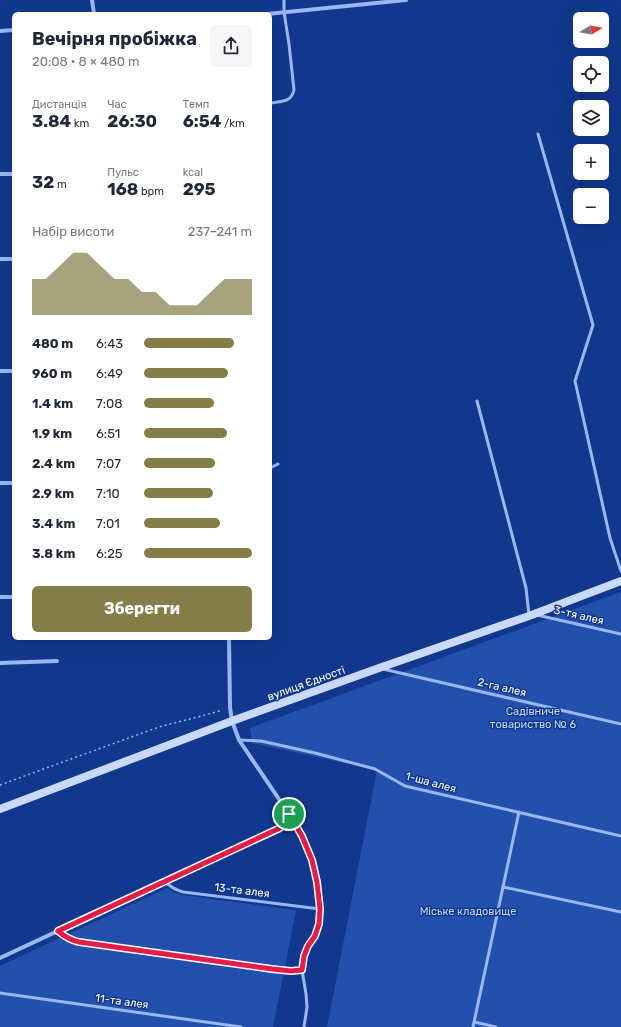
<!DOCTYPE html>
<html lang="uk">
<meta charset="utf-8">
<style>
body{margin:0;font-family:Rubik,sans-serif;background:#f6f6f7;color:#1f2937;height:100vh;display:flex;flex-direction:column;font-size:15px;white-space:nowrap}
*{box-sizing:border-box;margin:0}
p{font-size:13px;color:#747a83}
.icon{flex:none;width:22px;height:22px;fill:none;stroke:currentColor;stroke-width:2;stroke-linecap:round;stroke-linejoin:round}
.map{position:relative;flex:1;overflow:hidden}
.sheet{position:absolute;left:12px;top:12px;width:260px;height:628px;display:flex;flex-direction:column;background:#fff;border-radius:6px;box-shadow:0 4px 16px #0002}
.sheet>*{flex:none}
.needle{width:26px;rotate:79deg}
.tools{position:absolute;left:573px;top:12px;display:grid;gap:8px}
.tools a{display:grid;place-items:center;width:36px;height:36px;border-radius:6px;background:#fff;box-shadow:0 4px 16px #0002;font-size:20px}
.pin{position:absolute;display:grid;place-items:center;width:34px;height:34px;color:#fff;margin:-17px;border:2px solid #fff;border-radius:50%;box-shadow:0 1px 4px #0007}
.round{display:grid;place-items:center;flex:none;width:42px;height:42px;border-radius:6px;background:#f6f6f7}
.head{display:flex;align-items:center;justify-content:space-between;height:68px;padding:0 20px}
h1{font-size:18px;font-weight:700;line-height:30px}
.metrics{display:grid;grid-template-columns:repeat(3,1fr);gap:6px;height:68px;padding:4px 20px}
.metrics div{display:grid;align-content:center}
.metrics b{font-size:17px;font-weight:700}
.metrics small{font-size:11px;font-weight:400}
.metrics p{font-size:11px}
.chart{height:112px;padding:8px 20px}
.chart p{display:flex;justify-content:space-between}
.chart svg{width:100%;height:72px;margin-top:4px;fill:#847d47;opacity:.7}
.button{display:flex;gap:8px;margin-top:auto;padding:8px 20px}
.button a{flex:1;height:46px;border-radius:6px;background:#847d47;color:#fff;font-size:16px;font-weight:700;line-height:46px;text-align:center}
ul{padding:0 20px;list-style:none;font-size:13px}
li{display:grid;grid-template-columns:64px 48px 1fr;align-items:center;height:30px}
li i{height:10px;border-radius:5px;background:#847d47}
.map>svg:first-child{display:block}
.green{fill:#2350ad}
.lines{fill:none;stroke-linecap:round;stroke-linejoin:round}
.path{stroke:#9ab7f2;stroke-width:1.5;stroke-dasharray:2 3;stroke-linecap:butt}
.lane{stroke:#9ab7f2;stroke-width:3}
.street{stroke:#9ab7f2;stroke-width:4}
.secondary{stroke:#c9d9fc;stroke-width:8}
.route-casing{stroke:#fff;stroke-width:8}
.route{stroke:#e11d48;stroke-width:5}
.labels{text-anchor:middle;stroke-width:3;stroke-linejoin:round;paint-order:stroke}
.street-label{font-size:11px;fill:#fff;stroke:#11388d}
.park-label{font-size:11px;fill:#c1d5fd;stroke:#11388d}
</style>
<div class="map">
<svg width="621" height="1027" viewBox="0 0 621 1027">
<rect width="100%" height="100%" fill="#11388d"/>
<!-- green -->
<path class="green" d="M 621,592 L 621,1027 L 327,1027 L 377,770 L 252,743 L 250,728 Z
M 167,888 L 175,893 L 182,895 L 296,910 L 273,1027 L 0,1027 L 0,966 Z"/>
<g class="lines">
<!-- path -->
<path class="path" d="M 0,785 L 38,771 L 159,727 L 220,711"/>
<!-- lane -->
<path class="lane" d="M 270,103 C 281,101 291,103 294,90 L 289,44 L 284,12 L 284,0
M 538,134 L 593,325 L 575,381 L 610,538 L 621,571
M 477,401 L 526,588 L 529,615
M 270,468 L 278,464
M 537,615 L 621,634
M 383,669 L 621,724
M 239,740 L 261,741 L 315,753 L 375,769 L 405,786 L 621,836
M 289,814 L 302,836 L 312,859 L 317,882 L 320,909 L 319,924 L 315,936 L 309,946 L 304,956 L 302,970 L 306,994 L 307,1007 L 304,1027
M 165,881 C 170,887 176,890 183,892 L 320,909
M 503,887 L 621,912
M 58,931 C 65,937 70,940 79,942 L 272,969 L 291,971 L 302,970
M 0,993 L 241,1027
M 474,1022 L 496,1027
M 473,1027 L 519,812"/>
<!-- street -->
<path class="street" d="M 92,0 L 94,14
M 267,14 L 406,0
M 0,31 L 14,30
M 0,174 L 14,174
M 0,259 L 14,259
M 0,371 L 14,371
M 0,483 L 14,483
M 0,597 L 14,597
M 0,663 L 57,661
M 0,958 L 279,828 L 289,814 L 239,740 L 232,721 L 230,707 L 229,638"/>
<!-- secondary -->
<path class="secondary" d="M 0,809 L 232,721 L 379,668 L 529,616 L 621,581"/>
</g>
<g class="lines">
<!-- route casing -->
<g class="route-casing">
<path id="route" d="M 289,814 L 302,836 L 312,860 L 317,882 L 320,909 L 319,924 L 315,936 L 308,946 L 304,956 L 302,970 L 291,971 L 272,969 L 79,942 C 70,940 65,937 58,931 L 280,828 Z"/>
</g>
<!-- route -->
<use href="#route" class="route"/>
</g>
<g class="labels">
<!-- street labels -->
<g class="street-label">
<text transform="translate(579 615) rotate(13)" y="4">3-тя алея</text>
<text transform="translate(306 683) rotate(-20)" y="4">вулиця Єдності</text>
<text transform="translate(502 687) rotate(13)" y="4">2-га алея</text>
<text transform="translate(431 782) rotate(15)" y="4">1-ша алея</text>
<text transform="translate(242 890) rotate(7)" y="4">13-та алея</text>
<text transform="translate(122 1001) rotate(8)" y="4">11-та алея</text>
</g>
<!-- park labels -->
<g class="park-label">
<text x="533" y="715">Садівниче<tspan x="533" dy="13">товариство № 6</tspan></text>
<text x="468" y="915">Міське кладовище</text>
</g>
</g>
</svg>
<div class="tools">
<a><svg class="needle" viewBox="-14 -14 28 28"><path d="M0-13l5 13h-10z" fill="#e53935"/><path d="M0 13l5-13h-10z" fill="#747a83"/></svg></a>
<a><svg class="icon" aria-label="locate" viewBox="0 0 24 24"><circle cx="12" cy="12" r="6"/><path d="M12 2v4M12 18v4M2 12h4M18 12h4"/></svg></a>
<a><svg class="icon" aria-label="layers" viewBox="0 0 24 24"><path d="M12 4l9 5-9 5-9-5zM3 14l9 5 9-5"/></svg></a>
<a>+</a>
<a>−</a>
</div>
<div class="pin" style="left:289px;top:814px;background:#1e9e55"><svg class="icon" aria-label="arrive" viewBox="0 0 24 24"><path d="M6 21V4h12l-3 4 3 4H6"/></svg></div>
<section class="sheet">
<div class="head"><div><h1>Вечірня пробіжка</h1><p>20:08 · 8 × 480 m</p></div><a class="round"><svg class="icon" aria-label="share" viewBox="0 0 24 24"><path d="M12 15V3M7 8l5-5 5 5M5 13v7h14v-7"/></svg></a></div>
<div class="metrics">
<div><p>Дистанція</p><b>3.84<small> km</small></b></div>
<div><p>Час</p><b>26:30</b></div>
<div><p>Темп</p><b>6:54<small> /km</small></b></div>
</div>
<div class="metrics">
<div><b>32<small> m</small></b></div>
<div><p>Пульс</p><b>168<small> bpm</small></b></div>
<div><p>kcal</p><b>295</b></div>
</div>
<div class="chart"><p><span>Набір висоти</span>237–241 m</p>
<svg viewBox="0 0 160 44" preserveAspectRatio="none"><path d="M0 44V22L10 22L20 14L30 6L40 6L50 14L60 22L70 22L80 30L90 30L100 38L110 38L120 38L130 30L140 22L150 22L160 22V44z"/></svg>
</div>
<ul>
<li><b>480 m</b>6:43<i style="width:83%"></i></li>
<li><b>960 m</b>6:49<i style="width:78%"></i></li>
<li><b>1.4 km</b>7:08<i style="width:65%"></i></li>
<li><b>1.9 km</b>6:51<i style="width:77%"></i></li>
<li><b>2.4 km</b>7:07<i style="width:66%"></i></li>
<li><b>2.9 km</b>7:10<i style="width:64%"></i></li>
<li><b>3.4 km</b>7:01<i style="width:70%"></i></li>
<li><b>3.8 km</b>6:25<i style="width:100%"></i></li>
</ul>
<div class="button"><a>Зберегти</a></div>
</section>
</div>
